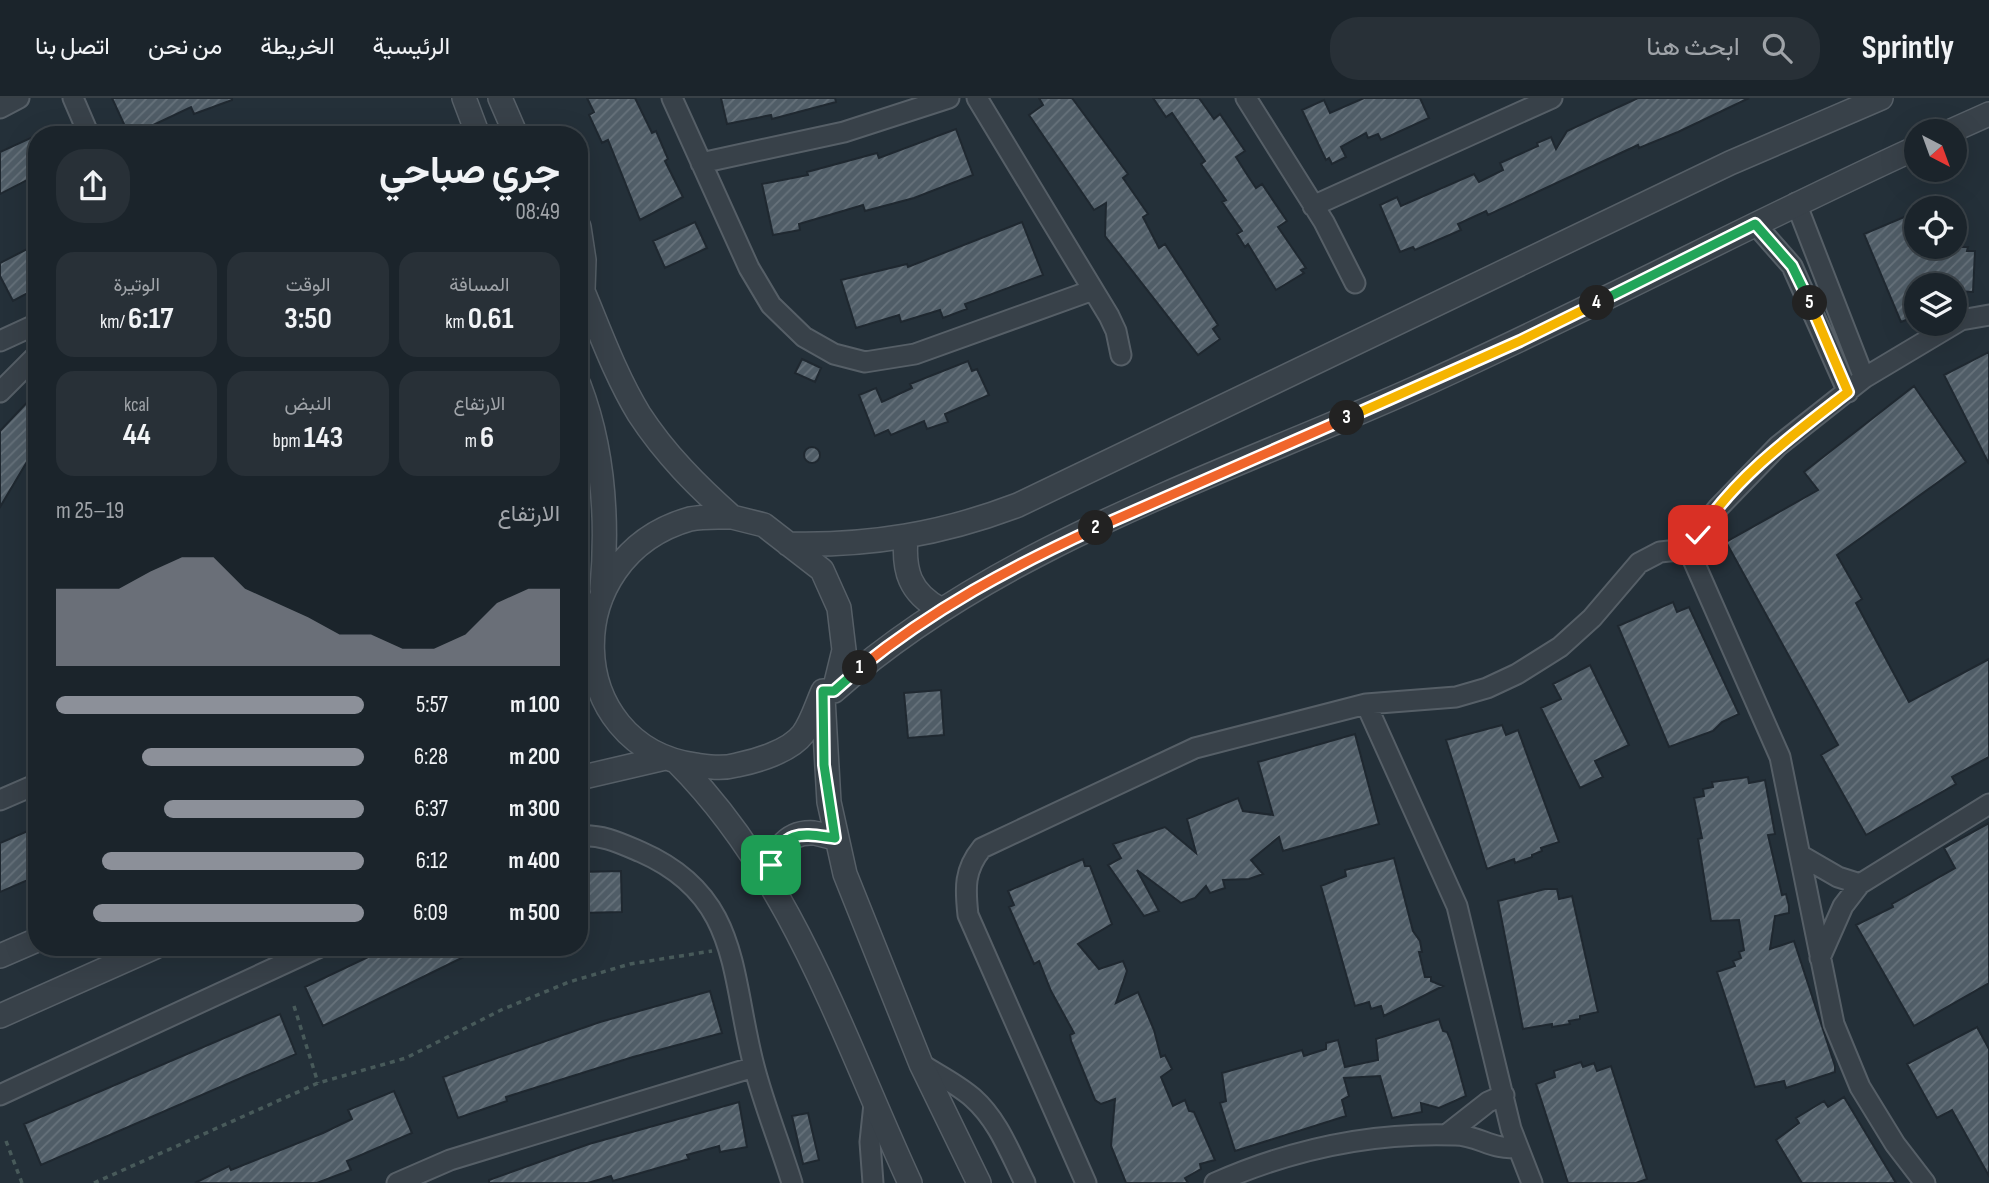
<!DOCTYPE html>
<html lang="ar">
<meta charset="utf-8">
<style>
body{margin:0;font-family:"Sofia Sans Condensed",Vazirmatn,sans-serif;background:#283037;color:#f1f3f6;direction:rtl;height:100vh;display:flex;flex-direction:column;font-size:26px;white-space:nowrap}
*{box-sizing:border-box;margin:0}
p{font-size:23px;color:#a0a4a9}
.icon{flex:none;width:38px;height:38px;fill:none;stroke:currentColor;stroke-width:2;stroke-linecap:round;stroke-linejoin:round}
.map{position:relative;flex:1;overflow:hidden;direction:ltr}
.side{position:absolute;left:28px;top:28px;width:560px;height:830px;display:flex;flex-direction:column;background:#1b242b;border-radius:28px;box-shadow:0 7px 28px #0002,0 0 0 2px #394147;direction:rtl}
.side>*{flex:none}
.needle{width:46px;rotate:139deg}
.fabs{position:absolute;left:1904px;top:21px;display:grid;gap:14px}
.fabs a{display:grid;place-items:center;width:63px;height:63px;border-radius:50%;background:#1b242b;box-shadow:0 7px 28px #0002,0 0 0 2px #394147;font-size:35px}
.pin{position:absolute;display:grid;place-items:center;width:60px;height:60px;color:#fff;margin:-30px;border-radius:14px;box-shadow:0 4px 10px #0006}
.km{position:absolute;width:35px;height:35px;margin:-18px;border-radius:50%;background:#222;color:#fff;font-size:19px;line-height:35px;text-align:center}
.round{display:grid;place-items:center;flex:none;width:74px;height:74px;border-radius:28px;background:#283037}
.head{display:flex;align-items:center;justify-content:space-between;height:119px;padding:0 28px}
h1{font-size:38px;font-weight:700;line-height:52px}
.figures{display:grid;grid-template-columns:repeat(3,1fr);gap:10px;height:119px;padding:7px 28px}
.figures div{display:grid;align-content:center;border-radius:18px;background:#283037;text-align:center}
.figures b{font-size:30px;font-weight:700}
.figures small{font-size:19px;font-weight:400}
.figures p{font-size:19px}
.chart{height:196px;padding:14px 28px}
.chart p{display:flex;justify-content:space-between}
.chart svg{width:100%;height:126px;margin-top:7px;fill:#8c9099;opacity:.7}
ul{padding:0 28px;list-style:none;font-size:23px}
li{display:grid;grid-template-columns:112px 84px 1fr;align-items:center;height:52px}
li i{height:18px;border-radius:9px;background:#8c9099}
header{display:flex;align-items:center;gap:42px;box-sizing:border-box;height:98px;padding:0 35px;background:#1b242b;border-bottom:2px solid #394147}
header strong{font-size:33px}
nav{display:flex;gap:38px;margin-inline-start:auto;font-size:24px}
.search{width:490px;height:63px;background:#283037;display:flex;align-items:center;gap:18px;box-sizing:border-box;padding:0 24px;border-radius:28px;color:#a0a4a9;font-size:26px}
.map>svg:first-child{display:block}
.building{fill:url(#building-hatch);stroke:#1f2830;stroke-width:2}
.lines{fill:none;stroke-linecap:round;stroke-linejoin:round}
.minor-casing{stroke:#565f67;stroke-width:23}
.tertiary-casing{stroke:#565f67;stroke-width:26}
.path{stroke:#485a5a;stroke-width:3.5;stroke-dasharray:5 5;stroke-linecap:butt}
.minor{stroke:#384149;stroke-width:19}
.tertiary{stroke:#384149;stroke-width:23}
.split-1-casing{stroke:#fff;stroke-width:14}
.split-2-casing{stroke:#fff;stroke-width:14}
.split-3-casing{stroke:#fff;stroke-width:14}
.split-4-casing{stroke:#fff;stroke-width:14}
.split-5-casing{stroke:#fff;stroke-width:14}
.split-6-casing{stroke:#fff;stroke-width:14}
.split-1{stroke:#22a559;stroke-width:9}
.split-2{stroke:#f0652b;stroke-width:9}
.split-3{stroke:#f0652b;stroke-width:9}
.split-4{stroke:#f5b400;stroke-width:9}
.split-5{stroke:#22a559;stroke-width:9}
.split-6{stroke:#f5b400;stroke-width:9}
</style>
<header>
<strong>Sprintly</strong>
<div class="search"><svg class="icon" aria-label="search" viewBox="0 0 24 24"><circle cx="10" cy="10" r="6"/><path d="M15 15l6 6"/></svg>ابحث هنا</div>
<nav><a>الرئيسية</a><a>الخريطة</a><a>من نحن</a><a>اتصل بنا</a></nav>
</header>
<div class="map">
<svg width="1989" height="1085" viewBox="0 0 1989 1085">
<defs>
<pattern id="building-hatch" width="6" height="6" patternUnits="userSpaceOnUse" patternTransform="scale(1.75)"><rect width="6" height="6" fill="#505d67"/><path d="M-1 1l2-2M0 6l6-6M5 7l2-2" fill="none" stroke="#67727b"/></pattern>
</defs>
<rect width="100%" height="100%" fill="#243039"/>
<!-- building -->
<path class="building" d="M 112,0 L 232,0 L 232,2 L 194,16 L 191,9 L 151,28 L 153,32 L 144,37 L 129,37 Z
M 587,0 L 635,0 L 652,35 L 656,33 L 668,61 L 665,63 L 683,99 L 640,122 L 608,42 L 602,45 L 589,17 L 594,14 Z
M 721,0 L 835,0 L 836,4 L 772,21 L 771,17 L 727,26 Z
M 1039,0 L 1072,0 L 1128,76 L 1123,80 L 1148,116 L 1143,119 L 1159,150 L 1165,146 L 1218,227 L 1213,231 L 1220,241 L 1198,257 L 1105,138 L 1106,105 L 1094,112 L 1029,17 L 1043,7 Z
M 1153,0 L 1199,0 L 1214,21 L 1220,16 L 1245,53 L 1236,59 L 1246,75 L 1256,90 L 1262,86 L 1287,123 L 1278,129 L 1306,170 L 1301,172 L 1304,175 L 1276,192 L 1248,146 L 1245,149 L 1237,136 L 1242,133 L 1222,104 L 1226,102 L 1201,66 L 1205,63 L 1172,15 L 1166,19 Z
M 1364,0 L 1420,0 L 1429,20 L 1381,42 L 1378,36 L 1368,40 L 1366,35 L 1341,49 L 1346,59 L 1332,66 L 1329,60 L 1326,62 L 1302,12 L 1324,2 L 1330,15 Z
M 1638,0 L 1749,0 L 1678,34 L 1639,50 L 1638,47 L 1488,117 L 1486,113 L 1458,126 L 1461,132 L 1415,152 L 1413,149 L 1400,154 L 1380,107 L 1397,99 L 1401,108 L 1474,76 L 1479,84 L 1503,72 L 1500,65 L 1538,48 L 1537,45 L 1551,39 L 1556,51 L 1567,33 Z
M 956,31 L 973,77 L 914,100 L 865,113 L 863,107 L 799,126 L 800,132 L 773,137 L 762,86 L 808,77 L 807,74 L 877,55 L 879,60 Z
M 37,37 L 37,77 L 0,96 L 0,54 Z
M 1916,114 L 1916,149 L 1968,149 L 1967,153 L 1975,153 L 1973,194 L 1955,193 L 1955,187 L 1916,187 L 1916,218 L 1901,224 L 1864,136 Z
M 695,124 L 707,150 L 665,170 L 653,143 Z
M 1022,124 L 1043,177 L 965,206 L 967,211 L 943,220 L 940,212 L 901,224 L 899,217 L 856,230 L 841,182 L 907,166 L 908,169 Z
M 37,146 L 37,190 L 13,203 L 0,178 L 0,165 Z
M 1989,254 L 1989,366 L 1944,277 Z
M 802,261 L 821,270 L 815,284 L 795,275 Z
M 968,263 L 972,273 L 977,271 L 989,297 L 945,316 L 948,324 L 927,331 L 924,323 L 891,337 L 888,332 L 875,338 L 859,297 L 876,290 L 882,304 L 912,290 L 910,286 Z
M 1914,288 L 1966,364 L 1837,457 L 1862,501 L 1856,505 L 1909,604 L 1989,561 L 1989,659 L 1952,679 L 1956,686 L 1866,737 L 1821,657 L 1838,647 L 1726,444 L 1818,392 L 1804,374 Z
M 37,294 L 37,347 L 0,409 L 0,333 Z
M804 357a8 8 0 1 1 16 0a8 8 0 1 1-16 0Z
M 1673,504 L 1677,514 L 1689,509 L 1739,616 L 1722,624 L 1713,633 L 1669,649 L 1618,528 Z
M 1590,567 L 1629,647 L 1595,663 L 1603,679 L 1580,690 L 1541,610 L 1561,601 L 1553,586 Z
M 941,592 L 944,637 L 908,640 L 904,595 Z
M 1502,627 L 1506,637 L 1518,632 L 1559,744 L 1541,750 L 1542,753 L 1532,757 L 1532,759 L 1515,765 L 1514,761 L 1487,771 L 1446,642 Z
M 1355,636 L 1379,726 L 1283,753 L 1279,739 L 1251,762 L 1263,776 L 1249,781 L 1223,782 L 1225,790 L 1210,795 L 1206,788 L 1195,800 L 1181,805 L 1137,772 L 1159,813 L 1144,818 L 1108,767 L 1121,760 L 1113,746 L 1165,729 L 1196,755 L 1187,721 L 1238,700 L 1243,713 L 1273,717 L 1258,664 Z
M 1748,679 L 1749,685 L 1765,682 L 1775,736 L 1768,737 L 1782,797 L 1786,796 L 1789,808 L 1789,815 L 1775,818 L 1770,851 L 1794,843 L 1835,968 L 1835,974 L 1786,990 L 1784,983 L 1755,989 L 1717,874 L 1735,868 L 1733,863 L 1741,860 L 1739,854 L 1744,852 L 1739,822 L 1711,823 L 1698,741 L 1702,740 L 1694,700 L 1704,698 L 1703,691 L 1713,689 L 1712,684 Z
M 1989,725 L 1989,885 L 1914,928 L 1856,827 L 1893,809 L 1892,806 L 1955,770 L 1944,750 Z
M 37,729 L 37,778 L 0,794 L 0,745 Z
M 1394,760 L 1413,833 L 1420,843 L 1422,854 L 1419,854 L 1425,879 L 1431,879 L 1431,883 L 1443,888 L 1384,918 L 1381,908 L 1371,911 L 1369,904 L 1355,908 L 1321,788 L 1346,778 L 1345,772 Z
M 1083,761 L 1085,768 L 1090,768 L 1112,826 L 1078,846 L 1099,871 L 1123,863 L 1127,873 L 1116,905 L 1138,894 L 1154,932 L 1161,959 L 1165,957 L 1172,971 L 1161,979 L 1173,1008 L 1185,1002 L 1189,1013 L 1194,1014 L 1215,1062 L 1200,1066 L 1201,1071 L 1185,1080 L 1188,1085 L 1126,1085 L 1111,1048 L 1115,1001 L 1101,1006 L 1095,1002 L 1071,943 L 1070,937 L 1074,935 L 1051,893 L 1039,863 L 1034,866 L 1009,809 L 1014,807 L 1008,793 Z
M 621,773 L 622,814 L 579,815 L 579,774 Z
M 1545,791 L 1557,791 L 1559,801 L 1572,798 L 1598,914 L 1580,918 L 1580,921 L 1569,923 L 1570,926 L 1552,929 L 1552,926 L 1523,931 L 1498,803 Z
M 389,849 L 484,849 L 323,928 L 305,889 Z
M 710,893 L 722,935 L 633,959 L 506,999 L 507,1003 L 458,1020 L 443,979 L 600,924 Z
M 280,916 L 296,956 L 41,1067 L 24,1026 Z
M 1439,921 L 1443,933 L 1447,934 L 1451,943 L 1466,998 L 1439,1010 L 1421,1005 L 1422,1014 L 1392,1020 L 1380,978 L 1344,980 L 1349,998 L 1342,1002 L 1346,1018 L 1235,1053 L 1220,1005 L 1226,1003 L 1222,975 L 1302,952 L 1304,958 L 1326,951 L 1326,945 L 1338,942 L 1345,969 L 1378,962 L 1376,941 Z
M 1977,929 L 1989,951 L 1989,1078 L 1952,1012 L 1937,1020 L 1907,966 Z
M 1581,964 L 1583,969 L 1594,965 L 1597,973 L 1611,968 L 1647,1081 L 1636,1085 L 1568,1085 L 1536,986 L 1555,979 L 1554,973 Z
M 394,993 L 412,1035 L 347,1063 L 351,1072 L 317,1085 L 195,1085 L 229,1068 L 231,1072 L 323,1035 L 352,1021 L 348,1012 Z
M 1844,999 L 1896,1085 L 1802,1085 L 1776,1042 L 1799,1025 L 1796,1020 L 1824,1003 L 1828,1009 Z
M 739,1004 L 747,1049 L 720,1054 L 719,1048 L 687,1057 L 689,1061 L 613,1083 L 611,1078 L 588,1085 L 489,1085 L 489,1082 L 589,1046 Z
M 808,1015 L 819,1062 L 803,1066 L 792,1018 Z"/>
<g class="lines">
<!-- minor casing -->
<g class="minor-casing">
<path id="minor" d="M 73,0 L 89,37
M 672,0 L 749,170 L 771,207 L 804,239 L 834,256 L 865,264 L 915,256 L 1093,192
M 977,0 L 1109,218 L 1116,233 L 1121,257
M 1246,0 L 1324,124 L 1355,185
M 0,10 L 19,0
M 701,65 L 844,34 L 949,0
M 1796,105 L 1864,280
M 1313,108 L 1552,0
M 1755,126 L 1792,168 L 1848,294
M 0,243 L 37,226
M 0,294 L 37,257
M 1687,448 L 1780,659 L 1834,926 L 1860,989 L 1895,1046 L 1925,1085
M 1366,606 L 1457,808 L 1511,1031 L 1532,1085
M 0,702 L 37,686
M 579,738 C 602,736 620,745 641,754 C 741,798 730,876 754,968 C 764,1007 780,1046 792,1085
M 1800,757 L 1838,779 L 1860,786
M 1820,860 L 1843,808 L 1860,786 L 1989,706
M 921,966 C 938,977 957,986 973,1000 C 998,1022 1010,1055 1025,1085
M 0,997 L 320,849
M 1446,1037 L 1488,1004 L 1504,997
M 397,1085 L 450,1062 L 754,969
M 873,1085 L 870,1044 L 874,1006
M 1086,1085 L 968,817 C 965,790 964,772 982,750 L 1195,650 L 1366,606 L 1456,599 L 1487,590 L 1517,576 L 1560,549 L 1592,520 L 1639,465 L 1660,454 L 1679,452 L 1687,448 L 1718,410 L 1778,348 L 1864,280 L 1961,222 L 1989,217
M 1215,1085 C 1292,1051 1371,1034 1455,1037 C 1478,1037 1494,1053 1517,1049"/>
</g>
<!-- tertiary casing -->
<g class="tertiary-casing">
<path id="tertiary" d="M 464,0 L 478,37
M 500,0 L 516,37
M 1951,33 L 1989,16
M 579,129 L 584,162 L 583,192
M 579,184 C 598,228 614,275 639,316 C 665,356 697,388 732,419
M 579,287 C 604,352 608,422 602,491
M 732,419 L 764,427 L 822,472 L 839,510 L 844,552 L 834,593 L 823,593 C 817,606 812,624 803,636 C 790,653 757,663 737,667 C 722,671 711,669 695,667 C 562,648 556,459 690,421 C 703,418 719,419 732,419 Z
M 906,440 C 903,473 910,495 940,511
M 788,446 C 870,448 942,436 1018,407 L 1730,65 L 1881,0
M 834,593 C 997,448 1219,378 1416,290 C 1585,214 1748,127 1916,50
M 823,600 L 829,704 L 845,776 L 921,966 L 979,1085
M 677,664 C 793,780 843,940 910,1085
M 579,680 L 665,660
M 771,782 C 771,757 785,733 814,735 C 821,736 828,739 836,740
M 0,858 L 37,842
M 0,918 L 155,849"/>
</g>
<!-- path -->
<path class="path" d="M 294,908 L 318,985
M 6,1043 L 22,1085
M 94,1085 L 318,985 L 406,960 L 501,912 L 569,884 L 630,866 L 712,853"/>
<!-- minor -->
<use href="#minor" class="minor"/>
<!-- tertiary -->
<use href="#tertiary" class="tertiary"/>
</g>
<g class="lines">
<!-- split-1 casing -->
<g class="split-1-casing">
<path id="split-1" d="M 771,767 C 785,730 803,736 835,740 L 824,667 L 823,593 L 834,593 L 860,570"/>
</g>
<!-- split-2 casing -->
<g class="split-2-casing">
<path id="split-2" d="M 860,570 C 933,511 1011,469 1096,430"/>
</g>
<!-- split-3 casing -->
<g class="split-3-casing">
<path id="split-3" d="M 1096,430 L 1347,320"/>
</g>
<!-- split-4 casing -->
<g class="split-4-casing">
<path id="split-4" d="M 1347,320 L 1520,243 L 1597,205"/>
</g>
<!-- split-5 casing -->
<g class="split-5-casing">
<path id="split-5" d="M 1597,205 L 1755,126 L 1792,168 L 1810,205"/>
</g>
<!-- split-6 casing -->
<g class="split-6-casing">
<path id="split-6" d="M 1698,437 C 1735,379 1794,336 1848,294 L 1810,205"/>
</g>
<!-- split-1 -->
<use href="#split-1" class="split-1"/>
<!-- split-2 -->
<use href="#split-2" class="split-2"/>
<!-- split-3 -->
<use href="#split-3" class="split-3"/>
<!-- split-4 -->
<use href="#split-4" class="split-4"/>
<!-- split-5 -->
<use href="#split-5" class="split-5"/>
<!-- split-6 -->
<use href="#split-6" class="split-6"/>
</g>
</svg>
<div class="fabs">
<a><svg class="needle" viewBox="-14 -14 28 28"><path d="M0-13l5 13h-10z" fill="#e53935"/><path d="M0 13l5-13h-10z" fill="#a0a4a9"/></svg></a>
<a><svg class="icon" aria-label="locate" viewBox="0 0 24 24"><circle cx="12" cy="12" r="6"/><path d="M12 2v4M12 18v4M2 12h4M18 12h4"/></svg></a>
<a><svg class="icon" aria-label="layers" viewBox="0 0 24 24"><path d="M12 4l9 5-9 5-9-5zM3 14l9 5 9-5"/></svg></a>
</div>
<div class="pin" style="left:771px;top:767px;background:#1e9e55"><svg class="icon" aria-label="arrive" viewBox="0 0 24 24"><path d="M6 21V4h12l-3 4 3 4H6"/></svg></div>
<div class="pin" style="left:1698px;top:437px;background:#d93025"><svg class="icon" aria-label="check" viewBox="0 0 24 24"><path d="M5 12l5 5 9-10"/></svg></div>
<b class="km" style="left:860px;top:570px">1</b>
<b class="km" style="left:1096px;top:430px">2</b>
<b class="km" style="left:1347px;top:320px">3</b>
<b class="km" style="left:1597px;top:205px">4</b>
<b class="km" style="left:1810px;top:205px">5</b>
<section class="side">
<div class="head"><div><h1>جري صباحي</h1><p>08:49</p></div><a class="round"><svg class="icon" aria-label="share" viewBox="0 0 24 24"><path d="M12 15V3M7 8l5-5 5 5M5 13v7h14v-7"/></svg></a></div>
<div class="figures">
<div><p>المسافة</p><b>0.61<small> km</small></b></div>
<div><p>الوقت</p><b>3:50</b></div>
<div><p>الوتيرة</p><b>6:17<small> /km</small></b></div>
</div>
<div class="figures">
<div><p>الارتفاع</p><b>6<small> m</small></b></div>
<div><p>النبض</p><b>143<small> bpm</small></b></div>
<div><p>kcal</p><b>44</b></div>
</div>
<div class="chart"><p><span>الارتفاع</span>19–25 m</p>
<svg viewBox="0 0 160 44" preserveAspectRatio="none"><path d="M0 44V17L10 17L20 17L30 11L40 6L50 6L60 17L70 22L80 27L90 33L100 33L110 38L120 38L130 33L140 22L150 17L160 17V44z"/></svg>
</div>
<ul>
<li><b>100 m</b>5:57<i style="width:100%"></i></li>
<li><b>200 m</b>6:28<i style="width:72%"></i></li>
<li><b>300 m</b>6:37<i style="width:65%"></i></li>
<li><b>400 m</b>6:12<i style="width:85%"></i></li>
<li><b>500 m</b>6:09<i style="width:88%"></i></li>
</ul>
</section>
</div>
